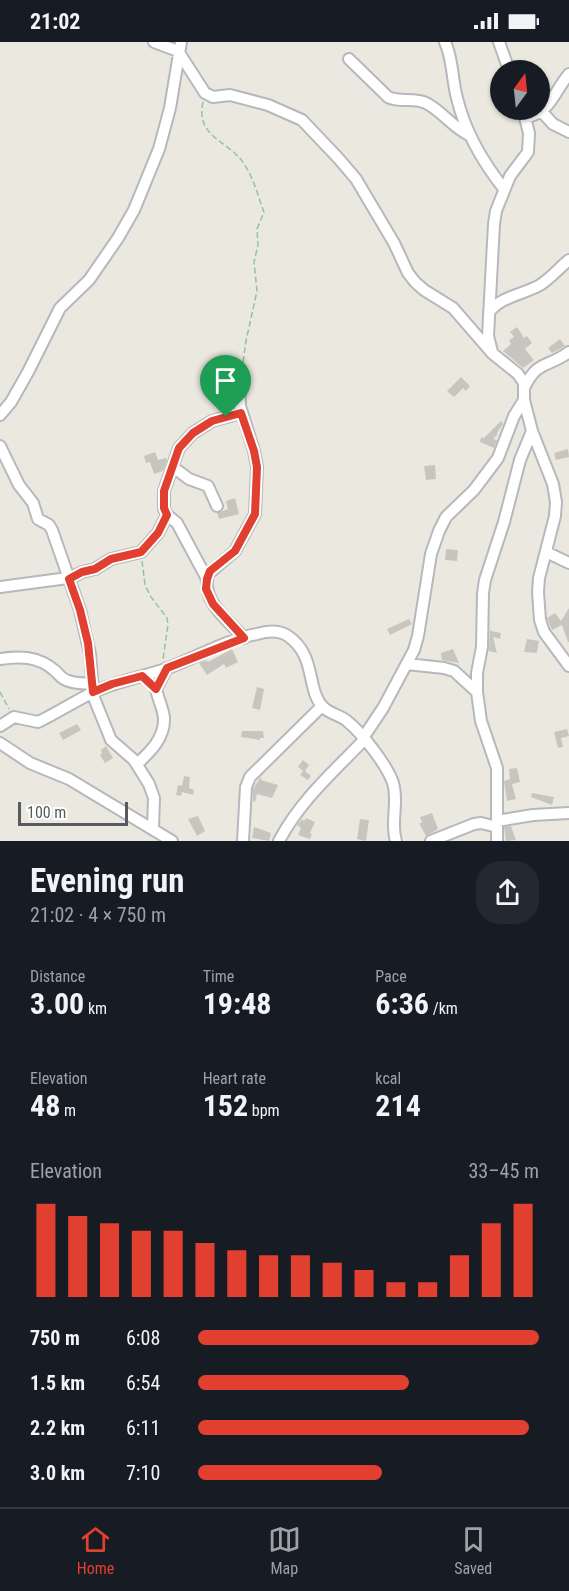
<!DOCTYPE html>
<meta charset="utf-8">
<style>
body{margin:0;font-family:"Roboto Condensed",sans-serif;background:#242831;color:#f1f3f6;height:100vh;display:flex;flex-direction:column;font-size:22px;white-space:nowrap}
*{box-sizing:border-box;margin:0}
p{font-size:20px;color:#9ea1a6}
.icon{flex:none;width:33px;height:33px;fill:none;stroke:currentColor;stroke-width:2;stroke-linecap:round;stroke-linejoin:round}
.map{position:relative;height:799px;overflow:hidden}
.drawer{display:flex;flex-direction:column;background:#171b24;flex:1}
.drawer>*{flex:none}
.needle{width:39px;rotate:15deg}
.controls{position:absolute;left:490px;top:18px;display:grid;gap:12px}
.controls a{display:grid;place-items:center;width:60px;height:60px;border-radius:50%;background:#171b24;box-shadow:0 2px 4px #0004;font-size:30px}
.scale{position:absolute;left:18px;bottom:15px;width:110px;box-sizing:border-box;padding-left:6px;border:3px solid #585c60;border-top:0;font-size:16px;line-height:21px;white-space:nowrap;color:#585c60;-webkit-text-stroke:4px #fff;paint-order:stroke}
.pin{position:absolute;display:grid;place-items:center;width:51px;height:51px;color:#fff;margin:-62px -26px;border-radius:50% 50% 50% 0;rotate:-45deg;box-shadow:0 0 6px #0007}
.pin .icon{rotate:45deg}
.round{display:grid;place-items:center;flex:none;width:63px;height:63px;border-radius:24px;background:#242831}
.summary{display:flex;align-items:center;justify-content:space-between;height:102px;padding:0 30px}
h1{font-size:33px;font-weight:700;line-height:45px}
.metrics{display:grid;grid-template-columns:repeat(3,1fr);gap:9px;height:102px;padding:6px 30px}
.metrics div{display:grid;align-content:center}
.metrics b{font-size:30px;font-weight:700}
.metrics small{font-size:16px;font-weight:400}
.metrics p{font-size:16px}
.chart{height:168px;padding:12px 30px}
.chart p{display:flex;justify-content:space-between}
.chart svg{width:100%;height:108px;margin-top:6px;stroke:#e13f2f;stroke-width:6}
ul{padding:0 30px;list-style:none;font-size:20px}
li{display:grid;grid-template-columns:96px 72px 1fr;align-items:center;height:45px}
li i{height:15px;border-radius:8px;background:#e13f2f}
.status{display:flex;justify-content:space-between;align-items:center;height:42px;padding:0 30px;background:#171b24;direction:ltr}
.status svg{height:16px;fill:currentColor}
.tabs{display:flex;justify-content:space-around;align-items:center;height:84px;border-top:2px solid #363941;background:#171b24;font-size:16px;color:#9ea1a6}
.tabs a{display:grid;justify-items:center;gap:3px}
.tabs .active{color:#e13f2f}
.map>svg:first-child{display:block}
.building{fill:#c8c5bf}
.lines{fill:none;stroke-linecap:round;stroke-linejoin:round}
.minor-casing{stroke:#b5b8bc;stroke-width:14}
.path{stroke:#94c1a2;stroke-width:1.5;stroke-dasharray:6 3;stroke-linecap:butt}
.minor{stroke:#fff;stroke-width:10}
.route-casing{stroke:#fff;stroke-width:12}
.route{stroke:#e13f2f;stroke-width:8}
</style>
<div class="status"><b>21:02</b><svg viewBox="0 0 49 12"><path d="M0 12V9h3v3zM5 12V6h3v6zM10 12V3h3v9zM15 12V0h3v12zM26 1h20v11H26zM47 4h2v5h-2z"/></svg></div>
<div class="map">
<svg width="569" height="799" viewBox="0 0 569 799">
<rect width="100%" height="100%" fill="#ebe9df"/>
<!-- building -->
<path class="building" d="M 517,285 L 524,296 L 527,294 L 532,301 L 525,307 L 534,318 L 523,326 L 503,309 L 511,302 L 509,298 L 514,295 L 510,290 Z
M 560,297 L 565,304 L 552,311 L 548,306 Z
M 461,335 L 470,344 L 466,349 L 463,346 L 454,355 L 447,349 Z
M 501,379 L 503,382 L 497,391 L 498,392 L 493,397 L 497,398 L 494,406 L 480,400 L 481,395 L 484,396 Z
M 568,407 L 569,415 L 556,418 L 554,411 Z
M 155,410 L 158,418 L 166,416 L 167,419 L 163,429 L 154,432 L 150,420 L 146,421 L 144,414 Z
M 435,423 L 436,437 L 426,438 L 424,424 Z
M 235,456 L 239,472 L 219,477 L 217,471 L 228,467 L 226,459 Z
M 446,507 L 458,508 L 457,519 L 445,518 Z
M 569,566 L 569,600 L 568,600 L 562,583 L 552,588 L 547,576 L 555,571 L 561,579 Z
M 409,577 L 412,582 L 390,593 L 387,587 Z
M 490,587 L 491,589 L 501,591 L 500,597 L 493,595 L 497,611 L 489,609 Z
M 527,597 L 539,599 L 537,611 L 524,610 Z
M 232,607 L 238,620 L 226,626 L 224,622 L 207,633 L 199,621 L 206,618 L 208,620 Z
M 453,607 L 459,621 L 442,618 L 441,611 Z
M 257,645 L 264,647 L 260,668 L 252,666 Z
M 77,682 L 81,688 L 63,698 L 59,691 Z
M 567,687 L 569,694 L 561,696 L 563,705 L 558,706 L 554,690 Z
M 242,689 L 263,689 L 264,696 L 260,696 L 260,698 L 241,695 Z
M 106,704 L 113,716 L 105,721 L 100,713 L 102,711 L 101,708 Z
M 303,718 L 309,723 L 305,729 L 311,734 L 308,738 L 300,733 L 303,729 L 298,725 Z
M 517,726 L 520,740 L 512,742 L 516,757 L 507,759 L 504,739 L 510,737 L 509,727 Z
M 184,734 L 190,735 L 189,746 L 194,748 L 193,753 L 182,750 L 181,754 L 176,753 L 178,743 L 182,744 Z
M 260,736 L 262,736 L 261,738 L 278,743 L 272,756 L 257,752 L 255,760 L 253,759 L 253,747 Z
M 532,751 L 554,755 L 552,763 L 531,755 Z
M 432,771 L 438,787 L 426,794 L 419,781 L 422,781 L 420,775 Z
M 198,774 L 205,789 L 197,794 L 188,777 Z
M 306,776 L 315,780 L 310,791 L 312,792 L 310,797 L 298,793 L 301,786 L 297,783 L 302,777 L 304,779 Z
M 360,777 L 369,778 L 366,799 L 357,797 Z
M 511,784 L 516,798 L 506,799 L 504,785 Z
M 254,785 L 271,791 L 269,799 L 252,796 Z"/>
<g class="lines">
<!-- minor casing -->
<g class="minor-casing">
<path id="minor" d="M 154,0 L 178,9 L 205,51 L 213,55 L 230,53 L 268,63 L 302,78 L 339,117 L 356,137 L 394,201 L 408,231 L 415,240 L 424,248 L 453,266 L 492,311 L 518,332 L 524,341 L 524,358 L 532,389 L 553,442 L 556,460 L 555,474 L 539,536 L 538,550 L 540,578 L 544,590 L 569,624
M 445,0 C 453,17 452,38 457,56 C 465,90 482,119 504,147
M 499,0 L 509,28
M 349,17 L 388,55 C 399,61 414,55 426,61 C 442,69 452,85 469,93
M 542,70 L 553,82 L 569,90
M 525,76 C 552,69 553,51 569,32
M 489,270 C 502,254 522,253 540,243 C 551,236 559,226 569,218
M 492,310 L 488,294 L 494,182 L 496,169 L 510,134 L 528,110 L 529,91 L 523,68
M 239,344 L 240,364 L 254,409 L 257,425 L 255,472 L 235,509 L 208,532 C 201,560 228,578 244,596
M 524,346 C 538,317 548,326 569,310
M 0,373 L 11,360 L 28,330 L 60,266 L 89,238 L 118,196 L 134,168 L 159,107 L 170,66 L 181,0
M 0,404 L 19,443 L 33,461 L 38,477 L 49,483 L 52,488 L 80,568 L 90,612 L 93,650
M 173,425 L 189,437 L 208,444 L 217,464
M 546,510 L 569,521
M 69,537 L 82,530 L 95,527 L 111,517 L 141,510 L 158,491 L 167,473
M 207,537 L 177,481 L 167,473 L 164,467 L 164,449 L 179,406 L 193,391 L 212,379 L 241,371
M 0,545 L 68,536
M 0,617 C 19,614 38,614 54,628 C 59,632 62,638 69,639 C 76,642 85,641 93,642
M 407,622 L 444,626 L 454,629 L 477,650
M 92,651 L 111,698 L 134,718 L 149,742 L 154,756 L 153,787
M 0,684 L 14,675 L 38,680 C 57,671 75,659 94,650 C 117,639 143,635 168,626 C 197,615 226,598 257,592 C 267,589 279,588 288,594 C 317,614 306,648 323,665 C 330,672 340,673 347,679 C 362,691 387,723 393,741 C 399,760 390,780 396,799
M 363,696 L 383,666 L 414,608 L 418,594 L 431,512 L 439,489 L 446,475 L 474,448 L 498,416 L 514,374 L 524,358
M 0,701 L 30,721 L 69,737 L 172,799
M 137,722 C 150,710 165,696 164,676 C 163,666 158,657 156,647 L 167,626
M 497,779 L 533,773 L 569,771
M 243,799 L 246,745 L 250,735 L 322,664
M 279,799 C 300,759 333,730 364,698
M 431,799 L 474,782 L 481,781 L 497,785
M 497,799 L 497,726 L 481,679 L 477,650 L 477,631 L 482,605 L 483,551 L 485,538 L 504,480 L 520,418 L 532,389"/>
</g>
<!-- path -->
<path class="path" d="M 203,60 C 195,96 229,98 244,122 C 254,136 258,155 264,170 L 257,187 L 258,203 L 254,220 L 257,249 L 246,299 L 241,335
M 142,519 L 145,543 L 151,555 L 167,576 L 168,583 L 163,617
M 0,650 L 9,667"/>
<!-- minor -->
<use href="#minor" class="minor"/>
</g>
<g class="lines">
<!-- route casing -->
<g class="route-casing">
<path id="route" d="M 241,371 L 254,409 L 257,425 L 255,472 L 235,509 L 210,529 L 207,537 L 206,547 L 213,562 L 244,596 L 167,626 L 156,647 L 142,634 L 112,642 L 93,650 L 88,601 L 80,568 L 69,537 L 82,530 L 95,527 L 111,517 L 141,510 L 158,491 L 167,473 L 164,466 L 164,449 L 179,406 L 193,391 L 212,379 Z"/>
</g>
<!-- route -->
<use href="#route" class="route"/>
</g>
</svg>
<div class="controls">
<a><svg class="needle" viewBox="-14 -14 28 28"><path d="M0-13l5 13h-10z" fill="#e53935"/><path d="M0 13l5-13h-10z" fill="#9ea1a6"/></svg></a>
</div>
<div class="scale">100 m</div>
<div class="pin" style="left:226px;top:375px;background:#1e9e55"><svg class="icon" aria-label="arrive" viewBox="0 0 24 24"><path d="M6 21V4h12l-3 4 3 4H6"/></svg></div>
</div>
<section class="drawer">
<div class="summary"><div><h1>Evening run</h1><p>21:02 · 4 × 750 m</p></div><a class="round"><svg class="icon" aria-label="share" viewBox="0 0 24 24"><path d="M12 15V3M7 8l5-5 5 5M5 13v7h14v-7"/></svg></a></div>
<div class="metrics">
<div><p>Distance</p><b>3.00<small> km</small></b></div>
<div><p>Time</p><b>19:48</b></div>
<div><p>Pace</p><b>6:36<small> /km</small></b></div>
</div>
<div class="metrics">
<div><p>Elevation</p><b>48<small> m</small></b></div>
<div><p>Heart rate</p><b>152<small> bpm</small></b></div>
<div><p>kcal</p><b>214</b></div>
</div>
<div class="chart"><p><span>Elevation</span>33–45 m</p>
<svg viewBox="0 0 160 44" preserveAspectRatio="none"><path d="M5 44V6M15 44V11M25 44V14M35 44V17M45 44V17M55 44V22M65 44V25M75 44V27M85 44V27M95 44V30M105 44V33M115 44V38M125 44V38M135 44V27M145 44V14M155 44V6"/></svg>
</div>
<ul>
<li><b>750 m</b>6:08<i style="width:100%"></i></li>
<li><b>1.5 km</b>6:54<i style="width:62%"></i></li>
<li><b>2.2 km</b>6:11<i style="width:97%"></i></li>
<li><b>3.0 km</b>7:10<i style="width:54%"></i></li>
</ul>
</section>
<nav class="tabs">
<a class="active"><svg class="icon" aria-label="home" viewBox="0 0 24 24"><path d="M3 11l9-7 9 7M6 9v11h12V9"/></svg>Home</a>
<a><svg class="icon" aria-label="map" viewBox="0 0 24 24"><path d="M3 6l6-2 6 2 6-2v14l-6 2-6-2-6 2zM9 4v14M15 6v14"/></svg>Map</a>
<a><svg class="icon" aria-label="saved" viewBox="0 0 24 24"><path d="M7 4h10v16l-5-4-5 4z"/></svg>Saved</a>
</nav>
